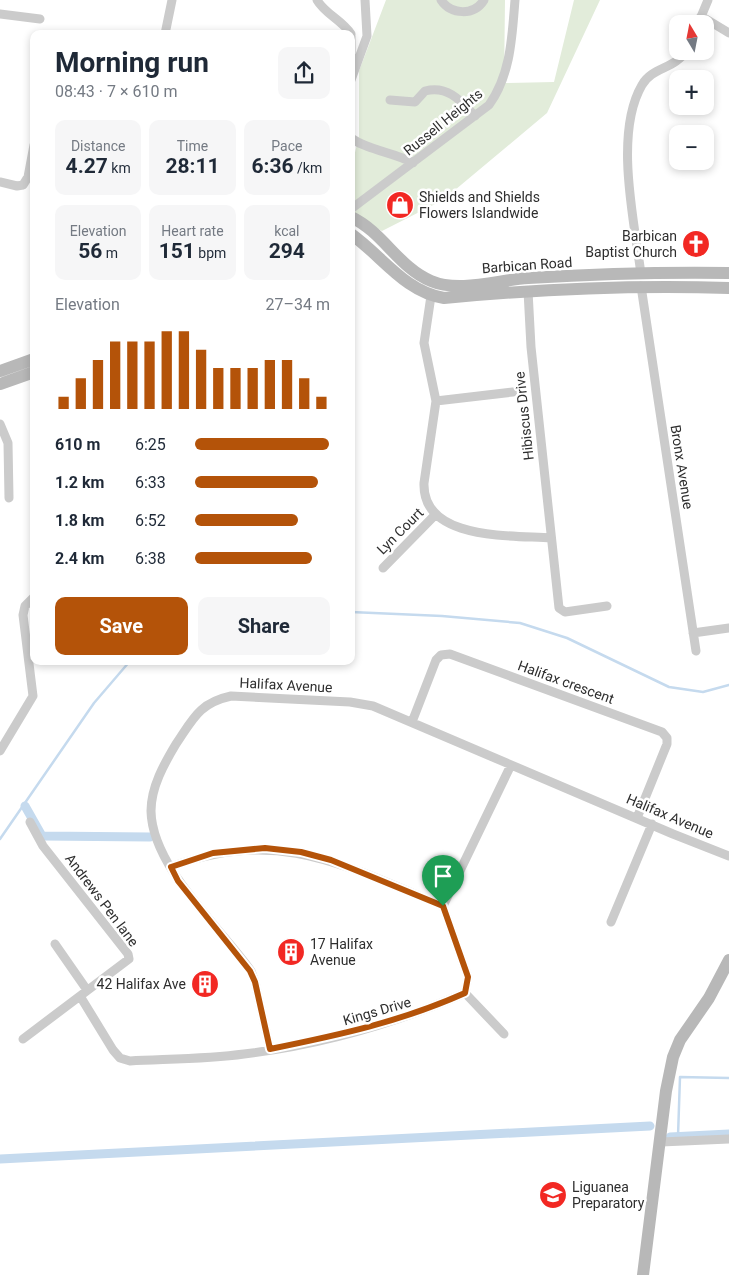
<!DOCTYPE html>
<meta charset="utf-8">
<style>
body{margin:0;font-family:Roboto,sans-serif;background:#f6f6f7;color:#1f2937;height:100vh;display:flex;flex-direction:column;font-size:19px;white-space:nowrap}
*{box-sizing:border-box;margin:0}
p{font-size:16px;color:#747a83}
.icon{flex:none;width:28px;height:28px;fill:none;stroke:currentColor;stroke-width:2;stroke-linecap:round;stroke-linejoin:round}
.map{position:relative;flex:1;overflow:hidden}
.sheet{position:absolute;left:30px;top:30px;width:325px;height:635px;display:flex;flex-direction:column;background:#fff;border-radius:10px;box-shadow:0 2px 8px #0003}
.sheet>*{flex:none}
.needle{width:32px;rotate:350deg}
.controls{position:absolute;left:669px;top:15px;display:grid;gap:10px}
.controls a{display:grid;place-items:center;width:45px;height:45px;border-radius:10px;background:#fff;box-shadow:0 2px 8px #0003;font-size:25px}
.pin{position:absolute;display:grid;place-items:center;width:42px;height:42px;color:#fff;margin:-51px -21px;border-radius:50% 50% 50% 0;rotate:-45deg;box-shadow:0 0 5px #0007}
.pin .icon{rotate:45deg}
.round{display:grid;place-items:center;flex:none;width:52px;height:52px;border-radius:10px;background:#f6f6f7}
.head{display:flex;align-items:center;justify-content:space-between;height:85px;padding:0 25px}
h1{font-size:28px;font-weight:700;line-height:38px}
.metrics{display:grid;grid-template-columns:repeat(3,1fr);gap:8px;height:85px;padding:5px 25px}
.metrics div{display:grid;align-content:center;border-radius:10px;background:#f6f6f7;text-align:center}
.metrics b{font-size:21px;font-weight:700}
.metrics small{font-size:14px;font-weight:400}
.metrics p{font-size:14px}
.chart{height:140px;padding:10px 25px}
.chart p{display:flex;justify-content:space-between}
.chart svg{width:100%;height:90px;margin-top:5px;stroke:#b45309;stroke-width:6}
.cta{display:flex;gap:10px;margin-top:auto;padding:10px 25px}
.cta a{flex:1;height:58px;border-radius:10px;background:#b45309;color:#fff;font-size:20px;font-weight:700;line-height:58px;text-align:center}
.cta a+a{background:#f6f6f7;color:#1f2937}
ul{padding:0 25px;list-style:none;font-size:16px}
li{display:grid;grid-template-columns:80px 60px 1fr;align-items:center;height:38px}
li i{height:12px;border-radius:6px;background:#b45309}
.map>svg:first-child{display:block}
.green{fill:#e2ecda}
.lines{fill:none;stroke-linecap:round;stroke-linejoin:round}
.stream{stroke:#c5daee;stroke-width:2.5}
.canal{stroke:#c5daee;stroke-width:9}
.minor{stroke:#cbcbcb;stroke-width:9}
.secondary{stroke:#b8b8b8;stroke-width:12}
.route-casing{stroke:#fff;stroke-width:10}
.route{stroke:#b45309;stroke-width:6}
.labels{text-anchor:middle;stroke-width:5;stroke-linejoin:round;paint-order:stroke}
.street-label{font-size:14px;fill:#2e2e2e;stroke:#fff}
.poi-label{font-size:14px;fill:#2e2e2e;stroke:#fff;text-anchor:start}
</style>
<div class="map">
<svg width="729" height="1275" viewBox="0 0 729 1275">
<rect width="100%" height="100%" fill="#fff"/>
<!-- green -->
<path class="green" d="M 386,0 L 505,0 L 504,83 L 554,82 L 574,0 L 600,0 L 547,113 L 443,200 L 382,231 L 351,214 L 351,169 L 359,136 L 359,71 Z"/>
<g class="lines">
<!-- stream -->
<path class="stream" d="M 351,612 L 442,616 L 520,623 L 567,638 L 669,687 L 703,692 L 729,685
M 0,839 L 94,703 L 130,661
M 678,1136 L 680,1077 L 729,1078"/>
<!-- canal -->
<path class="canal" d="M 25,806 L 42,836 L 150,837
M 670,1137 L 729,1134
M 0,1159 L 650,1126"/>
<!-- minor -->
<path class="minor" d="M 317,0 C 325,14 342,20 351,34
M 441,0 C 451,15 474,16 484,0
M 0,14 L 40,19
M 701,16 L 729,33
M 698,24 L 708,0
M 165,34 L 172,0
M 351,36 L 351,70
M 351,80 L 367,36 L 365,0
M 390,100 L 415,102 L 425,91 C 448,85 461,101 475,116
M 351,138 C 369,151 394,152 413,163
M 0,182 L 17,186 L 23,185 L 28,177 L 34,145
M 351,209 L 489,105 C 511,74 512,37 515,0
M 641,274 C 634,220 614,133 642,85 C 652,67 675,69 686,51
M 641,286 L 696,651
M 528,291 L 531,347 L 559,608 L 565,612 L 607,606
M 431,296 L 424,343 L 436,401 L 424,483 C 422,541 512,535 551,538
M 436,401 L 513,392
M 0,424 L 8,443 L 9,498
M 383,568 L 436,514
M 693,633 L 729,628
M 412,722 L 436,660 L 441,655 L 450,654 L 662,732 L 667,738 L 667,744 L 637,818
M 0,751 L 33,696 L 23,615 L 25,606 L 34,597
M 171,867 C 277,826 346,866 443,906
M 611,922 L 652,824
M 55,944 L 87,990
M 465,993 L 504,1034
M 80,996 L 113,1050 L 120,1058 L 130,1061 C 168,1059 207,1059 244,1054 C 319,1045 396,1023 465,993 L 468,977 L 443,906 L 511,765
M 23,1039 L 129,959 L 128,954 L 43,846 L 30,822
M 270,1049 L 255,982 L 251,971 C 220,927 152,867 151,811 C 151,787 164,764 176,744 C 193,719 199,703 231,696 L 350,702 L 373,706 L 673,834 L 729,856
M 661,1142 L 729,1139"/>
<!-- secondary -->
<path class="secondary" d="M 351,217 C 383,232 399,268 431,281 C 459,293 498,280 528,278 C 595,274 662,272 729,273
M 351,234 C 382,256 405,292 444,298 C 539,289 634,285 729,288
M 0,371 L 34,359
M 0,384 L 34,372
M 643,1275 L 666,1091 L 673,1057 L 680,1040 L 709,998 L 729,960"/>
</g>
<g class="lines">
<!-- route casing -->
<g class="route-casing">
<path id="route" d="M 265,848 L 301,852 L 331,860 L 443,906 L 468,977 L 465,993 C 400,1022 339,1035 270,1049 L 255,982 L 250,971 L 178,881 L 171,867 L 213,853 Z"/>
</g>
<!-- route -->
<use href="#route" class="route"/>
</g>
<!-- icons -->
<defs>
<g id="shop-disc" transform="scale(1.4375)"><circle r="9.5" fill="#f22823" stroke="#fff"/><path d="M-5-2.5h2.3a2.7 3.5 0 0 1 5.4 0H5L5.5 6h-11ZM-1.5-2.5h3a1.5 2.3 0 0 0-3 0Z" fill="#fff"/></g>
<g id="church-disc" transform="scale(1.4375)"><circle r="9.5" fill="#f22823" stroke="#fff"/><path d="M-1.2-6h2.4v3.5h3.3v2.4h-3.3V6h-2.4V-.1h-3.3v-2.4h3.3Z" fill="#fff"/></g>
<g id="building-disc" transform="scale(1.4375)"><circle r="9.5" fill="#f22823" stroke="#fff"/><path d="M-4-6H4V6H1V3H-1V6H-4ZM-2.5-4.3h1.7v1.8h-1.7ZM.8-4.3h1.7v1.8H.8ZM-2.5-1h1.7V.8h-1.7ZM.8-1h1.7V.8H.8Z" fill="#fff"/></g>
<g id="school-disc" transform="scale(1.4375)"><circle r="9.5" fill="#f22823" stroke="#fff"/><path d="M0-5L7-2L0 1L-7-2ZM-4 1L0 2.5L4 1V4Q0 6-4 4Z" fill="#fff"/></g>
</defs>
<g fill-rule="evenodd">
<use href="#shop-disc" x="400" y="205"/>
<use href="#church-disc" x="696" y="244"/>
<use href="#building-disc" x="291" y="952"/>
<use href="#building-disc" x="205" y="984"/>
<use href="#school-disc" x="553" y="1195"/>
</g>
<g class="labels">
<!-- street labels -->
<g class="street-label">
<text transform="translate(443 122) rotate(-39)" y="5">Russell Heights</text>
<text transform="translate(527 265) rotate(-4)" y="5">Barbican Road</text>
<text transform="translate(524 416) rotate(-96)" y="5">Hibiscus Drive</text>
<text transform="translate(682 467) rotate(81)" y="5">Bronx Avenue</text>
<text transform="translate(400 531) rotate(-45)" y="5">Lyn Court</text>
<text transform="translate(566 682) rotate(20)" y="5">Halifax crescent</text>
<text transform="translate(286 685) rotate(3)" y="5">Halifax Avenue</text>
<text transform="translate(670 816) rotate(23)" y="5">Halifax Avenue</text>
<text transform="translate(102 900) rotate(53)" y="5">Andrews Pen lane</text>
<text transform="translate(377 1011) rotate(-16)" y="5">Kings Drive</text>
</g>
<!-- poi labels -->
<g class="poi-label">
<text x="419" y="202">Shields and Shields<tspan x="419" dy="16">Flowers Islandwide</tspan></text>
<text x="677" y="241" text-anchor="end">Barbican<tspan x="677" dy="16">Baptist Church</tspan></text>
<text x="310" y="949">17 Halifax<tspan x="310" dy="16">Avenue</tspan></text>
<text x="186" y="989" text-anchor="end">42 Halifax Ave</text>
<text x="572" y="1192">Liguanea<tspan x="572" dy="16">Preparatory</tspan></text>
</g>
</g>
</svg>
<div class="controls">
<a><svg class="needle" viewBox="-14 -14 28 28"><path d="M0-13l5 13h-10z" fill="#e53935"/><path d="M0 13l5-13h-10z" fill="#747a83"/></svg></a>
<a>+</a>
<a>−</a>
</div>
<div class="pin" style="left:443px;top:906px;background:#1e9e55"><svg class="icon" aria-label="arrive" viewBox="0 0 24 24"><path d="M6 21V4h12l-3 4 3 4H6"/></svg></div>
<section class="sheet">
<div class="head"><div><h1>Morning run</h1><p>08:43 · 7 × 610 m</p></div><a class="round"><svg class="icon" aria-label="share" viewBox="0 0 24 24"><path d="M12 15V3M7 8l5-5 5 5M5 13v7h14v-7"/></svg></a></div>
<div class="metrics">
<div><p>Distance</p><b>4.27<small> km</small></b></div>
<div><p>Time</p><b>28:11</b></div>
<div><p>Pace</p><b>6:36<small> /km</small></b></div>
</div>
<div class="metrics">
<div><p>Elevation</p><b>56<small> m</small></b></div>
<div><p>Heart rate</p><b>151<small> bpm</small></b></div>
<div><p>kcal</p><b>294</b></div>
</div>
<div class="chart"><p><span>Elevation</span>27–34 m</p>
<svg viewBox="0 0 160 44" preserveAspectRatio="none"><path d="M5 44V38M15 44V29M25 44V20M35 44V11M45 44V11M55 44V11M65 44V6M75 44V6M85 44V15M95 44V24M105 44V24M115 44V24M125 44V20M135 44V20M145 44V29M155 44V38"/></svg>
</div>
<ul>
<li><b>610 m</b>6:25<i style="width:99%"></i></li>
<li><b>1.2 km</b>6:33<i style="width:91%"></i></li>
<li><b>1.8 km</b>6:52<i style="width:76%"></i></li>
<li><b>2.4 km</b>6:38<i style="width:87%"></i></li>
</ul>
<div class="cta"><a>Save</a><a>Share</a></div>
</section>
</div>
